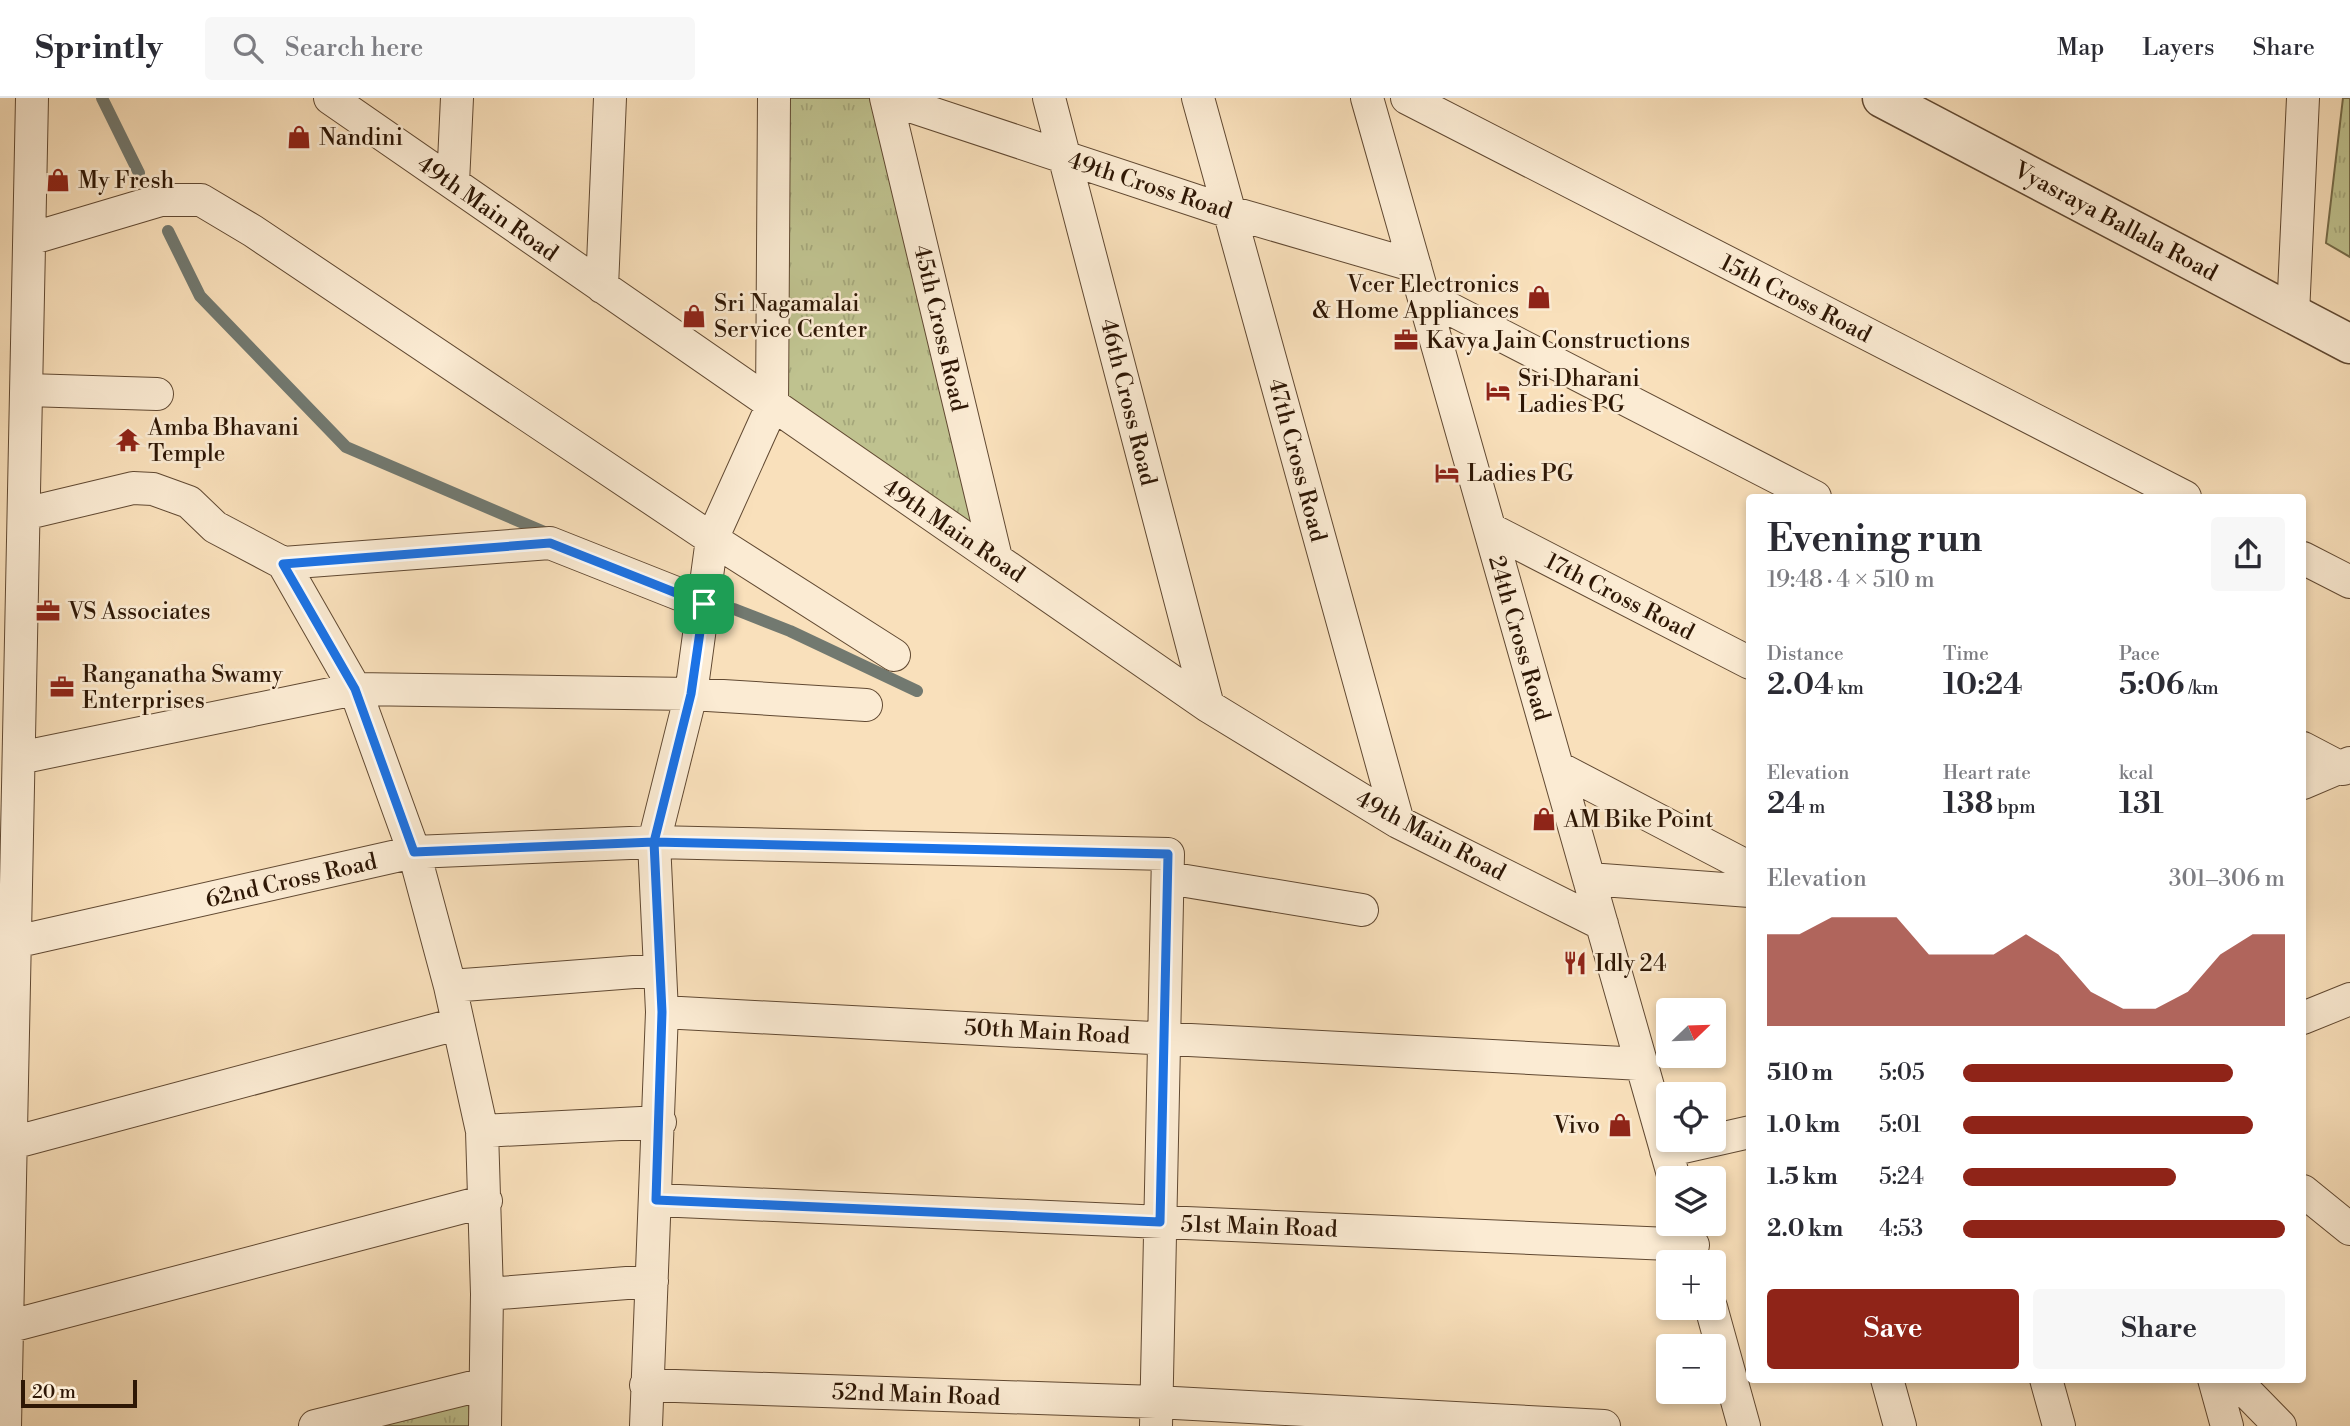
<!DOCTYPE html>
<meta charset="utf-8">
<style>
body{margin:0;font-family:"Libre Bodoni",serif;background:#f7f7f7;color:#2b2b33;height:100vh;display:flex;flex-direction:column;font-size:26px;white-space:nowrap}
*{box-sizing:border-box;margin:0}
p{font-size:23px;color:#7c7c81}
.icon{flex:none;width:38px;height:38px;fill:none;stroke:currentColor;stroke-width:2;stroke-linecap:round;stroke-linejoin:round}
.map{position:relative;flex:1;overflow:hidden}
.panel{position:absolute;left:1746px;top:396px;width:560px;height:889px;display:flex;flex-direction:column;background:#fff;border-radius:7px;box-shadow:0 4px 10px #0003}
.panel>*{flex:none}
.needle{width:46px;rotate:67deg}
.tools{position:absolute;left:1656px;top:900px;display:grid;gap:14px}
.tools a{display:grid;place-items:center;width:70px;height:70px;border-radius:7px;background:#fff;box-shadow:0 4px 10px #0003;font-size:35px}
.scale{position:absolute;left:21px;bottom:18px;width:116px;box-sizing:border-box;padding-left:7px;border:4px solid #2e1705;border-top:0;font-size:19px;line-height:24px;white-space:nowrap;color:#2e1705;-webkit-text-stroke:5px #fbebd3;paint-order:stroke}
.pin{position:absolute;display:grid;place-items:center;width:60px;height:60px;color:#fff;margin:-30px;border-radius:14px;box-shadow:0 4px 10px #0006}
.round{display:grid;place-items:center;flex:none;width:74px;height:74px;border-radius:7px;background:#f7f7f7}
.summary{display:flex;align-items:center;justify-content:space-between;height:119px;padding:0 21px}
h1{font-size:38px;font-weight:600;line-height:52px}
.metrics{display:grid;grid-template-columns:repeat(3,1fr);gap:10px;height:119px;padding:7px 21px}
.metrics div{display:grid;align-content:center}
.metrics b{font-size:30px;font-weight:600}
.metrics small{font-size:19px;font-weight:400}
.metrics p{font-size:19px}
.chart{height:196px;padding:14px 21px}
.chart p{display:flex;justify-content:space-between}
.chart svg{width:100%;height:126px;margin-top:7px;fill:#8f2418;opacity:.7}
.cta{display:flex;gap:14px;margin-top:auto;padding:14px 21px}
.cta a{flex:1;height:80px;border-radius:7px;background:#8f2418;color:#fff;font-size:28px;font-weight:600;line-height:80px;text-align:center}
.cta a+a{background:#f7f7f7;color:#2b2b33}
ul{padding:0 21px;list-style:none;font-size:23px}
li{display:grid;grid-template-columns:112px 84px 1fr;align-items:center;height:52px}
li i{height:18px;border-radius:9px;background:#8f2418}
header{display:flex;align-items:center;gap:42px;box-sizing:border-box;height:98px;padding:0 35px;background:#fff;border-bottom:2px solid #e1e1e2}
header strong{font-size:33px}
nav{display:flex;gap:38px;margin-inline-start:auto;font-size:24px}
.search{width:490px;height:63px;background:#f7f7f7;display:flex;align-items:center;gap:18px;box-sizing:border-box;padding:0 24px;border-radius:7px;color:#7c7c81;font-size:26px}
.map>svg:first-child{display:block}
.grass{fill:url(#grass-tufts);stroke:#766c4a;stroke-width:2}
.lines{fill:none;stroke-linecap:round;stroke-linejoin:round}
.stream{stroke:#727970;stroke-width:12}
.minor-casing{stroke:#614932;stroke-width:34}
.tertiary-casing{stroke:#614932;stroke-width:41}
.minor{stroke:#fbebd3;stroke-width:32}
.tertiary{stroke:#fbebd3;stroke-width:38}
.route-casing{stroke:#fff;stroke-width:14}
.route{stroke:#1a73e8;stroke-width:9}
.labels{text-anchor:middle;stroke-width:5;stroke-linejoin:round;paint-order:stroke}
.poi-label{font-size:23px;fill:#2e1705;stroke:#fbebd3;text-anchor:start}
.street-label{font-size:23px;fill:#2e1705;stroke:#fbebd3}
</style>
<header>
<strong>Sprintly</strong>
<div class="search"><svg class="icon" aria-label="search" viewBox="0 0 24 24"><circle cx="10" cy="10" r="6"/><path d="M15 15l6 6"/></svg>Search here</div>
<nav><a>Map</a><a>Layers</a><a>Share</a></nav>
</header>
<div class="map">
<svg width="2350" height="1328" viewBox="0 0 2350 1328">
<defs>
<pattern id="grass-tufts" width="24" height="20" patternUnits="userSpaceOnUse" patternTransform="scale(1.75)"><rect width="24" height="20" fill="#bfc28f"/><path d="M3 7l-1-3M5 7V3M7 7l1-3M15 17l-1-3M17 17v-4M19 17l1-3" fill="none" stroke="#a4a67a"/></pattern>
</defs>
<rect width="100%" height="100%" fill="#f9e0bb"/>
<filter id="stains"><feTurbulence type="fractalNoise" baseFrequency=".00286" numOctaves="4"/><feColorMatrix values="0 0 0 0 .2 0 0 0 0 .09 0 0 0 0 .02 0 0 0 .5 -.17"/></filter>
<radialGradient id="worn" r=".72"><stop offset=".6" stop-color="#630" stop-opacity="0"/><stop offset="1" stop-color="#630" stop-opacity=".3"/></radialGradient>
<!-- grass -->
<path class="grass" d="M 786,0 L 876,0 L 981,433 L 781,308 Z
M 2343,0 L 2350,0 L 2350,159 L 2326,145 Z
M 469,1299 L 470,1328 L 354,1328 Z"/>
<g class="lines">
<!-- stream -->
<path class="stream" d="M 102,0 L 139,75
M 168,133 L 200,198 L 346,349 L 549,436
M 734,511 L 790,533 L 917,593"/>
<!-- minor casing -->
<g class="minor-casing">
<path id="minor" d="M 330,0 L 1208,608 L 1398,724 L 1602,826
M 886,0 L 1230,114 L 1415,168
M 886,0 L 996,460
M 1049,0 L 1208,608
M 1198,0 L 1398,724
M 1367,0 L 1674,1080
M 1407,0 L 2185,399
M 453,85 L 457,0
M 30,141 L 161,102 L 201,102 L 253,133 L 712,441 L 894,557
M 602,189 L 610,0
M 1423,197 L 1815,399
M 2293,216 L 2303,0
M 27,292 L 157,296
M 24,416 L 133,390 L 153,391 L 189,404 L 215,429 L 283,465 L 355,591 L 414,754 L 450,888 L 482,1033 L 487,1196 L 485,1328
M 1490,431 L 1750,565
M 2303,460 L 2350,484
M 283,465 L 550,445 L 704,506
M 2303,650 L 2343,671
M 19,660 L 355,591 L 691,596 L 866,607
M 1557,669 L 1750,770
M 2303,685 L 2350,665
M 1168,780 L 1362,812
M 1589,781 L 1750,793
M 15,844 L 414,754 L 654,744 L 1168,756 L 1156,1328
M 450,888 L 660,872
M 662,914 L 1642,966
M 2303,920 L 2350,901
M 482,1033 L 660,1024
M 12,1045 L 457,926
M 1666,1053 L 1750,1034
M 2303,1093 L 2350,1131
M 656,1102 L 1693,1147
M 487,1196 L 652,1183
M 1711,1209 L 1744,1328
M 7,1229 L 486,1103
M 1887,1281 L 1900,1328
M 2046,1281 L 2059,1328
M 2214,1281 L 2227,1328
M 2234,1281 L 2280,1328
M 646,1287 L 1156,1304 L 1604,1328
M 5,1328 L 32,0
M 315,1328 L 485,1286
M 646,1328 L 662,914 L 654,744 L 691,596 L 712,441 L 772,308 L 774,0"/>
</g>
<!-- tertiary casing -->
<g class="tertiary-casing">
<path id="tertiary" d="M 1882,0 L 2350,246"/>
</g>
<!-- minor -->
<use href="#minor" class="minor"/>
<!-- tertiary -->
<use href="#tertiary" class="tertiary"/>
</g>
<g class="lines">
<!-- route casing -->
<g class="route-casing">
<path id="route" d="M 704,506 L 691,596 L 654,744 L 662,914 L 656,1102 L 1160,1124 L 1168,756 L 654,744 L 414,754 L 355,591 L 283,466 L 550,445 L 704,506"/>
</g>
<!-- route -->
<use href="#route" class="route"/>
</g>
<!-- icons -->
<defs>
<g id="shop-bare" transform="scale(1.89)"><path d="M-5-2.5h2.3a2.7 3.5 0 0 1 5.4 0H5L5.5 6h-11ZM-1.5-2.5h3a1.5 2.3 0 0 0-3 0Z" fill="#8f2418" stroke="#fbebd3" stroke-width="2.5" paint-order="stroke"/></g>
<g id="office-bare" transform="scale(1.89)"><path d="M-6-3h4V-5.5h4V-3h4V5H-6ZM-1-4.5V-3h2v-1.5ZM-6 0V1H6V0Z" fill="#8f2418" stroke="#fbebd3" stroke-width="2.5" paint-order="stroke"/></g>
<g id="hotel-bare" transform="scale(1.89)"><path d="M-6-4.5h1.5V1H6V5H4.5V3h-9V5H-6ZM-4 0a1.8 1.8 0 1 1 3.6 0ZM.5 0V-2.5h3Q6-2.5 6 0Z" fill="#8f2418" stroke="#fbebd3" stroke-width="2.5" paint-order="stroke"/></g>
<g id="temple-bare" transform="scale(1.89)"><path d="M0-6L5-2H3V0L6.5 2.5H4V6H1.5V3h-3V6H-4V2.5H-6.5L-3 0V-2H-5Z" fill="#8f2418" stroke="#fbebd3" stroke-width="2.5" paint-order="stroke"/></g>
<g id="restaurant-bare" transform="scale(1.89)"><path d="M-5-6h1v4h1v-4h1v4h1v-4h1v5L-1.5 .5V6h-2V.5L-5-1ZM5-6V6H3V1.5H1.5Q1.5-4 5-6Z" fill="#8f2418" stroke="#fbebd3" stroke-width="2.5" paint-order="stroke"/></g>
</defs>
<g fill-rule="evenodd">
<use href="#shop-bare" x="299" y="39"/>
<use href="#shop-bare" x="58" y="82"/>
<use href="#shop-bare" x="1539" y="199"/>
<use href="#shop-bare" x="694" y="218"/>
<use href="#office-bare" x="1406" y="242"/>
<use href="#hotel-bare" x="1498" y="293"/>
<use href="#temple-bare" x="128" y="342"/>
<use href="#hotel-bare" x="1447" y="375"/>
<use href="#office-bare" x="48" y="513"/>
<use href="#office-bare" x="62" y="589"/>
<use href="#shop-bare" x="1544" y="721"/>
<use href="#restaurant-bare" x="1575" y="865"/>
<use href="#shop-bare" x="1620" y="1027"/>
</g>
<g class="labels">
<!-- poi labels -->
<g class="poi-label">
<text x="319" y="47">Nandini</text>
<text x="78" y="90">My Fresh</text>
<text x="1519" y="194" text-anchor="end">Vcer Electronics<tspan x="1519" dy="26">&amp; Home Appliances</tspan></text>
<text x="714" y="213">Sri Nagamalai<tspan x="714" dy="26">Service Center</tspan></text>
<text x="1426" y="250">Kavya Jain Constructions</text>
<text x="1518" y="288">Sri Dharani<tspan x="1518" dy="26">Ladies PG</tspan></text>
<text x="148" y="337">Amba Bhavani<tspan x="148" dy="26">Temple</tspan></text>
<text x="1467" y="383">Ladies PG</text>
<text x="68" y="521">VS Associates</text>
<text x="82" y="584">Ranganatha Swamy<tspan x="82" dy="26">Enterprises</tspan></text>
<text x="1564" y="729">AM Bike Point</text>
<text x="1595" y="873">Idly 24</text>
<text x="1600" y="1035" text-anchor="end">Vivo</text>
</g>
<!-- street labels -->
<g class="street-label">
<text transform="translate(1150 87) rotate(18)" y="8">49th Cross Road</text>
<text transform="translate(488 110) rotate(35)" y="8">49th Main Road</text>
<text transform="translate(2116 123) rotate(28)" y="8">Vyasraya Ballala Road</text>
<text transform="translate(1796 200) rotate(27)" y="8">15th Cross Road</text>
<text transform="translate(941 230) rotate(77)" y="8">45th Cross Road</text>
<text transform="translate(1129 304) rotate(76)" y="8">46th Cross Road</text>
<text transform="translate(1298 362) rotate(75)" y="8">47th Cross Road</text>
<text transform="translate(954 432) rotate(34)" y="8">49th Main Road</text>
<text transform="translate(1620 498) rotate(27)" y="8">17th Cross Road</text>
<text transform="translate(1520 540) rotate(74)" y="8">24th Cross Road</text>
<text transform="translate(1431 737) rotate(28)" y="8">49th Main Road</text>
<text transform="translate(291 782) rotate(-13)" y="8">62nd Cross Road</text>
<text transform="translate(1047 933) rotate(3)" y="8">50th Main Road</text>
<text transform="translate(1259 1128) rotate(2)" y="8">51st Main Road</text>
<text transform="translate(916 1296) rotate(2)" y="8">52nd Main Road</text>
</g>
</g>
<rect width="100%" height="100%" filter="url(#stains)"/>
<rect width="100%" height="100%" fill="url(#worn)"/>
</svg>
<div class="tools">
<a><svg class="needle" viewBox="-14 -14 28 28"><path d="M0-13l5 13h-10z" fill="#e53935"/><path d="M0 13l5-13h-10z" fill="#7c7c81"/></svg></a>
<a><svg class="icon" aria-label="locate" viewBox="0 0 24 24"><circle cx="12" cy="12" r="6"/><path d="M12 2v4M12 18v4M2 12h4M18 12h4"/></svg></a>
<a><svg class="icon" aria-label="layers" viewBox="0 0 24 24"><path d="M12 4l9 5-9 5-9-5zM3 14l9 5 9-5"/></svg></a>
<a>+</a>
<a>−</a>
</div>
<div class="scale">20 m</div>
<div class="pin" style="left:704px;top:506px;background:#1e9e55"><svg class="icon" aria-label="arrive" viewBox="0 0 24 24"><path d="M6 21V4h12l-3 4 3 4H6"/></svg></div>
<section class="panel">
<div class="summary"><div><h1>Evening run</h1><p>19:48 · 4 × 510 m</p></div><a class="round"><svg class="icon" aria-label="share" viewBox="0 0 24 24"><path d="M12 15V3M7 8l5-5 5 5M5 13v7h14v-7"/></svg></a></div>
<div class="metrics">
<div><p>Distance</p><b>2.04<small> km</small></b></div>
<div><p>Time</p><b>10:24</b></div>
<div><p>Pace</p><b>5:06<small> /km</small></b></div>
</div>
<div class="metrics">
<div><p>Elevation</p><b>24<small> m</small></b></div>
<div><p>Heart rate</p><b>138<small> bpm</small></b></div>
<div><p>kcal</p><b>131</b></div>
</div>
<div class="chart"><p><span>Elevation</span>301–306 m</p>
<svg viewBox="0 0 160 44" preserveAspectRatio="none"><path d="M0 44V12L10 12L20 6L30 6L40 6L50 19L60 19L70 19L80 12L90 19L100 32L110 38L120 38L130 32L140 19L150 12L160 12V44z"/></svg>
</div>
<ul>
<li><b>510 m</b>5:05<i style="width:84%"></i></li>
<li><b>1.0 km</b>5:01<i style="width:90%"></i></li>
<li><b>1.5 km</b>5:24<i style="width:66%"></i></li>
<li><b>2.0 km</b>4:53<i style="width:100%"></i></li>
</ul>
<div class="cta"><a>Save</a><a>Share</a></div>
</section>
</div>
